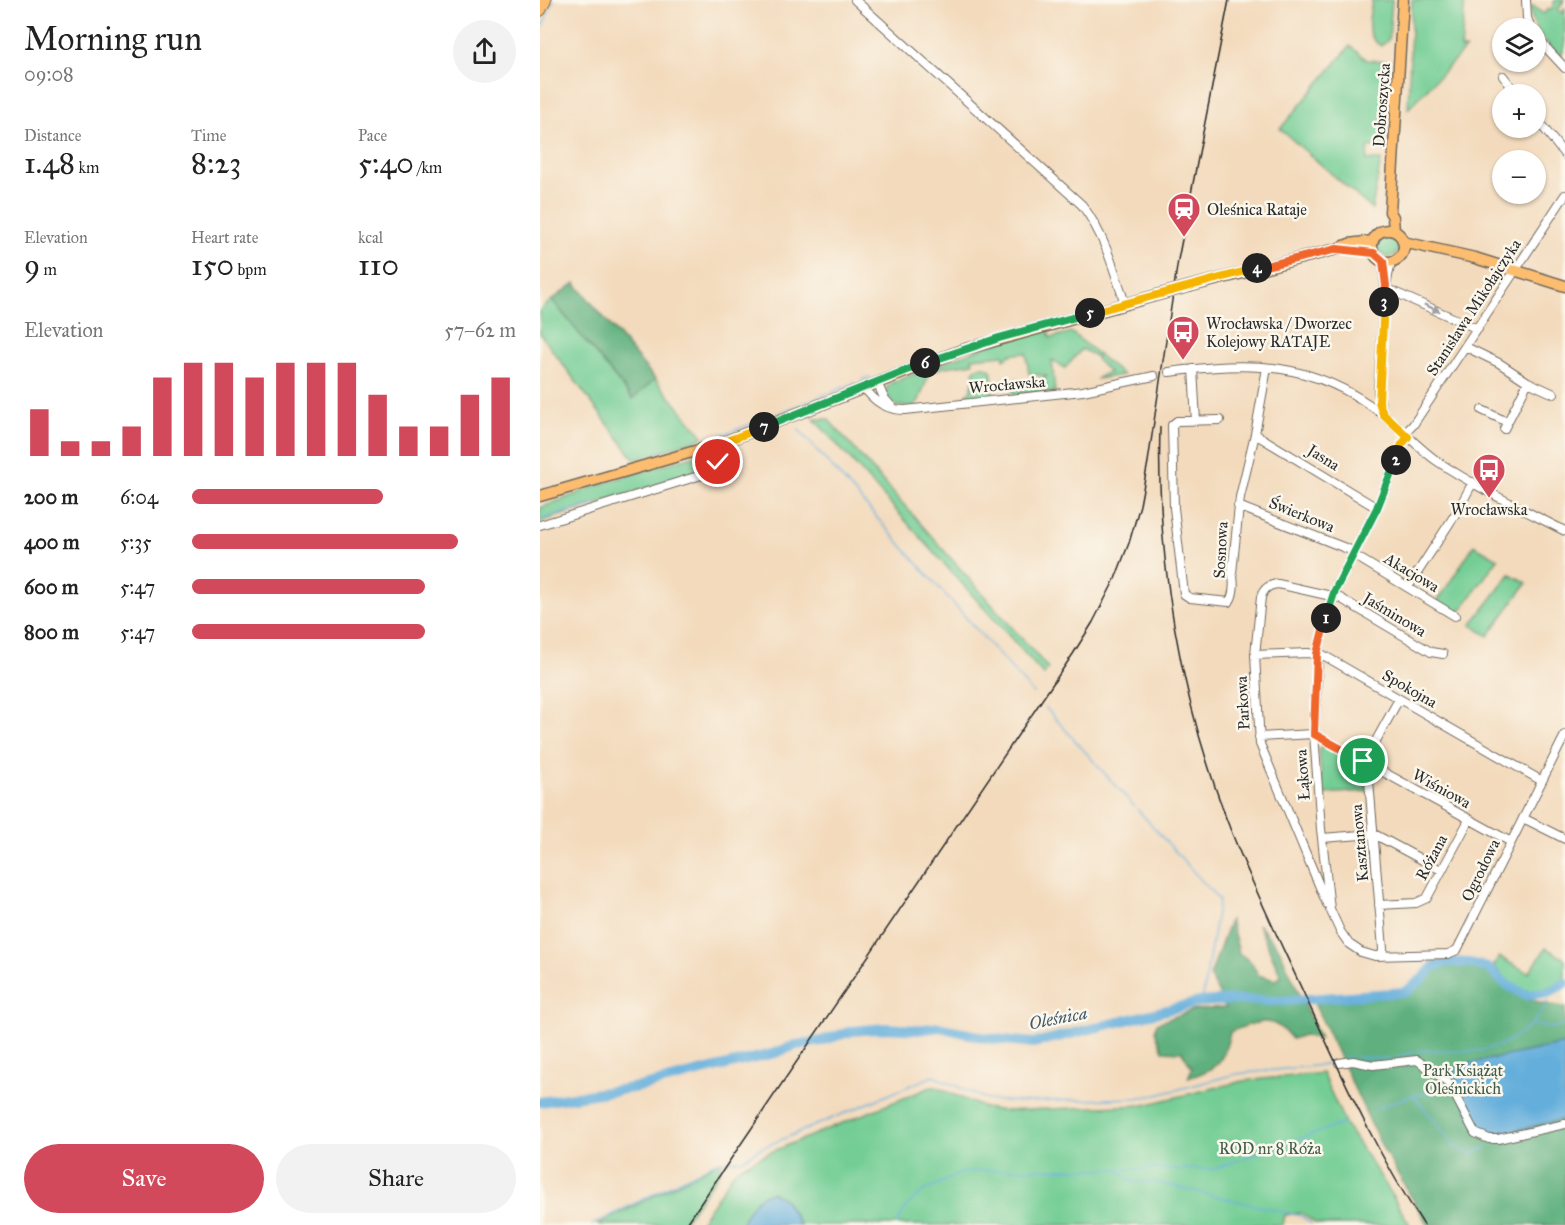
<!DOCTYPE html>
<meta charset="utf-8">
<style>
body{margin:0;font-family:"IM FELL Great Primer",serif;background:#f2f2f2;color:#222;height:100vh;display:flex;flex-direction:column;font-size:22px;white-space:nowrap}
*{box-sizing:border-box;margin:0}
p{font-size:20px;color:#767676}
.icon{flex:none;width:33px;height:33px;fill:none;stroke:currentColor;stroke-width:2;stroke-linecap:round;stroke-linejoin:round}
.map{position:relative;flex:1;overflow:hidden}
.panel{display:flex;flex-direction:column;background:#fff;width:540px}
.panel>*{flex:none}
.tools{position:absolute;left:952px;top:18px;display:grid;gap:12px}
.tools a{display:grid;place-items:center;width:54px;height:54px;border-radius:50%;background:#fff;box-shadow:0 2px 4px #0004;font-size:30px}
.pin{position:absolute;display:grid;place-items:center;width:51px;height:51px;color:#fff;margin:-26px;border:3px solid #fff;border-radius:50%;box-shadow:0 2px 6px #0007}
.km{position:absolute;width:30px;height:30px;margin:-15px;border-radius:50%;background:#222;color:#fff;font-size:16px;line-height:30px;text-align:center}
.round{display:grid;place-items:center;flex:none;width:63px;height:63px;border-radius:32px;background:#f2f2f2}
.summary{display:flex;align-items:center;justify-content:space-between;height:102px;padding:0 24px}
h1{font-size:33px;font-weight:600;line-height:45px}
.stats{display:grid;grid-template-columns:repeat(3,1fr);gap:9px;height:102px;padding:6px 24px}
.stats div{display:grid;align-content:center}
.stats b{font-size:30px;font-weight:600}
.stats small{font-size:16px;font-weight:400}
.stats p{font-size:16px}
.chart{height:168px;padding:12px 24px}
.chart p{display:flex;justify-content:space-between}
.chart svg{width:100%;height:108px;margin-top:6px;stroke:#d1495b;stroke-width:6}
.primary-button{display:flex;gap:12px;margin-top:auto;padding:12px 24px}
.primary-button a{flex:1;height:69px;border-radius:36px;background:#d1495b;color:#fff;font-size:24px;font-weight:600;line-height:69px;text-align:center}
.primary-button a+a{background:#f2f2f2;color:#222}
ul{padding:0 24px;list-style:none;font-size:20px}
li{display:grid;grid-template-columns:96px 72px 1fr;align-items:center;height:45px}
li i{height:15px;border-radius:8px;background:#d1495b}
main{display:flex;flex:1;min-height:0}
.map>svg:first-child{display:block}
.green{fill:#73cd94;stroke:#4f7c60;stroke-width:1.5}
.forest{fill:#5eb07e;stroke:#446e54;stroke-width:1.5}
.water{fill:#63aedb;stroke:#476c83;stroke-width:1.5}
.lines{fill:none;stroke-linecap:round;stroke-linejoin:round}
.stream{stroke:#63aedb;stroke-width:1.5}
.river{stroke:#63aedb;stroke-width:10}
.minor-casing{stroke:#71685e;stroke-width:10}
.major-casing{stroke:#71685e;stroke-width:13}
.highway-casing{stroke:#71685e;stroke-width:14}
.minor{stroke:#fff;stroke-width:8}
.major{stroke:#fcbd6f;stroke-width:10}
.highway{stroke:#fcbd6f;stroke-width:12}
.rail{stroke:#2b2b2b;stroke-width:1.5}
.major-bridge-casing{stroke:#71685e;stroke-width:13;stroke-linecap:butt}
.major-bridge{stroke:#fcbd6f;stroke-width:10}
.oneway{fill:#a0a0a0}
.split-1-casing{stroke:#fff;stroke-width:12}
.split-2-casing{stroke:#fff;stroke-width:12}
.split-3-casing{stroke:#fff;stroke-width:12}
.split-4-casing{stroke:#fff;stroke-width:12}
.split-5-casing{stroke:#fff;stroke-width:12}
.split-6-casing{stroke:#fff;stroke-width:12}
.split-7-casing{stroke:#fff;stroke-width:12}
.split-8-casing{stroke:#fff;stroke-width:12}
.split-1{stroke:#f0652b;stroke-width:8}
.split-2{stroke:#22a559;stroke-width:8}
.split-3{stroke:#f5b400;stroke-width:8}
.split-4{stroke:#f0652b;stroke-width:8}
.split-5{stroke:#f5b400;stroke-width:8}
.split-6{stroke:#22a559;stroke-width:8}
.split-7{stroke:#22a559;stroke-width:8}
.split-8{stroke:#f5b400;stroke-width:8}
.labels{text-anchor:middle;stroke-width:5;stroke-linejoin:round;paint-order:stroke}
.street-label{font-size:16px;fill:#2b2b2b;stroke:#fbf7ec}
.poi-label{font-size:16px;fill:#2b2b2b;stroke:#fbf7ec;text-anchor:start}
.park-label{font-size:16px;fill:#415c4a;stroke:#fbf7ec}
.water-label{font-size:18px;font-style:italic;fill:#3f5969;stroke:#fbf7ec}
</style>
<main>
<section class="panel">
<div class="summary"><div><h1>Morning run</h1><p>09:08</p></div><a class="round"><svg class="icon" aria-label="share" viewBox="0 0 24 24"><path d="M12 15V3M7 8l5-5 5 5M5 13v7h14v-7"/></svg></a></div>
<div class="stats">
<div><p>Distance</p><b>1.48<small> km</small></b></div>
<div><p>Time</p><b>8:23</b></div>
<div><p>Pace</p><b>5:40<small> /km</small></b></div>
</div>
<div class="stats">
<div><p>Elevation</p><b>9<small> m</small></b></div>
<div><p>Heart rate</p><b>150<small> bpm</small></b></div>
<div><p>kcal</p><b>110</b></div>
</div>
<div class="chart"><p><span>Elevation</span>57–62 m</p>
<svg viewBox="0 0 160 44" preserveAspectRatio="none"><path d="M5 44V25M15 44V38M25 44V38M35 44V32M45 44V12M55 44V6M65 44V6M75 44V12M85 44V6M95 44V6M105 44V6M115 44V19M125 44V32M135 44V32M145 44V19M155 44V12"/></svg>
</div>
<ul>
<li><b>200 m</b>6:04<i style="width:59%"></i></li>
<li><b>400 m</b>5:35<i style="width:82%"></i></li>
<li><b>600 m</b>5:47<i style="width:72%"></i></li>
<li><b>800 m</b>5:47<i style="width:72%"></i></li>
</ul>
<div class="primary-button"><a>Save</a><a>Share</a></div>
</section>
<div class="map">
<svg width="1025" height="1225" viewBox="0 0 1025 1225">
<rect width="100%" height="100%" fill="#fbf7ec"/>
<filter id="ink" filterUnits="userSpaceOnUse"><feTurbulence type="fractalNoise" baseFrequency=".0167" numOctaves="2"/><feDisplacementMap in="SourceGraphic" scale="12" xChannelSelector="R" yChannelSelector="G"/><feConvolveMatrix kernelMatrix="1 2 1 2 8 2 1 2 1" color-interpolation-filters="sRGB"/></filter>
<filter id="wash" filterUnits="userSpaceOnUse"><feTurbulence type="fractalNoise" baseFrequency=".008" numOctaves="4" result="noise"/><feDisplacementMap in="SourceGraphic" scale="24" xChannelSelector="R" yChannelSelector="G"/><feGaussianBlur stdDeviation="1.35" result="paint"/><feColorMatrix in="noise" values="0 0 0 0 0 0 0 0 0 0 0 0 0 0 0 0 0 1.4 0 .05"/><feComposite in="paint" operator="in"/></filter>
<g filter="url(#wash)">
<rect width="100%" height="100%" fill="#f3dabc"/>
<!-- green -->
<path class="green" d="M 832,0 L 852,0 L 849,39 L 841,46 C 822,34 830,19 832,0 Z
M 872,0 L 925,0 L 921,49 L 925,49 L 868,109 Z
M 1015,0 L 1024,0 L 1018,10 L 1022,13 L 1025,8 L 1025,47 L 1020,57 C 1005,41 991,28 990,6 L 993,6 L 1004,14 L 1008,8 L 1011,10 Z
M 810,46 L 827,60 L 848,61 L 843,146 L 828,147 L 827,160 L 841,160 L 832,209 L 740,129 Z
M837 246a11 11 0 1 1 22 0a11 11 0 1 1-22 0Z
M 12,300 L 92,399 L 115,379 L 163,436 L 162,438 L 95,460 L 0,334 L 0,310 Z
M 508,328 L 510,338 L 531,332 L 583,375 L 556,379 L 569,372 L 556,359 L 557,357 L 542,349 L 525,368 L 512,360 L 515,392 L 475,395 L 472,391 L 473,380 L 479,380 L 481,387 L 489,387 L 489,380 L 504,379 L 504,377 L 508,376 L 489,374 L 486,353 L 472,354 L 464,359 L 464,355 L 432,358 L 433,363 L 404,367 L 390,372 L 379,400 L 374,406 L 356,406 L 346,395 L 347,387 L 351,383 L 452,344 Z
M 442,366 L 450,369 L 452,373 L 453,390 L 447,397 L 430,399 L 426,395 L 430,391 L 435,377 L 433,372 L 435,369 Z
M 274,419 L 288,419 L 508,668 L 504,675 Z
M 169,451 L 174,452 L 176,455 L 171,468 L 0,522 L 0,508 L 64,483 Z
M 934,545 L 958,559 L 917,616 L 897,602 Z
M 970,574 L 987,583 L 948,636 L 931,625 Z
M 787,745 L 822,764 L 824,766 L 827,791 L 783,794 L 779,750 L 781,747 Z
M 1006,948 L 1025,959 L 1025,979 C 995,998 976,994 954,966 L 959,957 L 989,973 Z
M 782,1073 L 806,1125 L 844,1182 L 870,1225 L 785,1225 L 775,1223 L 761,1213 L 745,1215 L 743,1225 L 260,1225 L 245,1200 L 207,1212 L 201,1225 L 158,1225 L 196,1169 L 226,1154 L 391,1087 L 396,1087 L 445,1108 L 464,1111 L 604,1105 L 703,1081 Z
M 182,1163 L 179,1169 L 181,1170 L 142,1225 L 57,1225 L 175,1164 Z"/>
<!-- forest -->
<path class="forest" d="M 35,283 L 115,379 L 93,399 L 12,300 Z
M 690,920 L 699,953 L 712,963 L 718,975 L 735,980 L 741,976 L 718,924 L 739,949 L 780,1039 L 764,1035 L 752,1039 C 732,1013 717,1022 690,1032 C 683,1064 678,1068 648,1078 L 652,1068 L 642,1052 L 623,1051 L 615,1031 L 617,1023 L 653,1010 L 686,1008 L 670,976 Z
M 920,965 C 952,968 954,980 979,994 C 993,1002 1010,1006 1025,1007 L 1025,1044 L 969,1056 L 959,1134 L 1025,1119 L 1025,1225 L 888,1225 L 842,1147 L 774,1003 L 867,995 L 897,968 Z"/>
<!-- water -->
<path class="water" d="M 1025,1044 L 1025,1119 L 959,1134 L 936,1127 L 917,1090 L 916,1070 L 921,1065 Z
M 232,1192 L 245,1200 L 260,1225 L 201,1225 C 207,1210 216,1195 232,1192 Z"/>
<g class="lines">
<!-- stream -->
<path class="stream" d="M 0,32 L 14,0
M 322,380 L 330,377
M 258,429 L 493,693
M 170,440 L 315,383
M 153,446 L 162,443
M 0,519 L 57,503
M 505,707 L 594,806
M 597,809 L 679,900 L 662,1001
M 993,1025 L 1011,1028 L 1025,1025
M 877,1051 C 899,1049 927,1054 948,1049 C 975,1042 1004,1020 1010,992
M 805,1057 L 811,1057
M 816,1057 L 850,1059
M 855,1058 L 874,1052
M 873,1095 L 917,1148 L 931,1154 L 948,1147
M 834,1109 L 873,1095 L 905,1091
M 577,1169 L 592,1182 L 615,1182 L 761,1216 L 771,1224
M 52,1225 L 178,1161 L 202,1160 L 219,1149 L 393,1076 L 449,1100 L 482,1102 L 595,1098 L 617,1095 L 696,1074 L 774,1066 L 793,1062
M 356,1225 L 365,1208 L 382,1192 L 423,1172 L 474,1169 L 674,1169 L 804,1123"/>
<!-- river -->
<path class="river" d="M 0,1102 L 99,1087 L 235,1053 L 256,1045 L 281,1041 L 312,1031 L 346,1028 L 378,1030 L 399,1027 L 446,1038 L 494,1043 L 659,1002 L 693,1000 L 742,1001 L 865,992 L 882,979 L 894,966 L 907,962 L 930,963 L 948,968 L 967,985 L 986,995 L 1010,992 L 1025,983"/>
</g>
</g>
<g filter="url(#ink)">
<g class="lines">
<!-- minor casing -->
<g class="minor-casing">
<path id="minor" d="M 315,0 L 542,205 C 564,234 574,269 585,304
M 986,0 L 987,18 L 991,28
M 996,37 L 1025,68
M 963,76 L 977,94
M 996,118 L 1025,155
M 843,261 L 845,286 L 838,393 L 843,414
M 846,286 L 851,261
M 845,288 L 938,329
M 926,347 L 959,363 L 988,382 L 964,429
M 653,369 L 656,421
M 629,372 C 711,361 773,361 841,413 C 861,428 877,447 897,461 C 937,488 982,509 1025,531
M 337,382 L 344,398 L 351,406
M 988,382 L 1014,394
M 324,387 C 334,402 347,410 365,410 L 543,391 L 614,376
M 942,410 L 967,422
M 680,420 L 637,421 L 632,425 L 634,508 L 644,594 L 650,598 L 689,602 C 694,596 695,581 692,573 L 700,497 L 715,434 L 727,368
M 715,434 L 837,508
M 864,434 L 873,425 L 1025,195
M 868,437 L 862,444 L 837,508 L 795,590 L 779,645 L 774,734 L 781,829 L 790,909 L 800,931 L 809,944 L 821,952 L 835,956 L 908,954 L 917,950 L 1025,735
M 698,506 L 813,551
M 0,525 L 168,473 L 178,462 L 176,445
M 812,554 L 915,616
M 868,587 L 918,510 L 933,482
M 715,655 L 768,653 L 783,655 L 1002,781
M 719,737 L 774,734 L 971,842
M 983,818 L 1025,839
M 782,838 L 834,834 L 901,870
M 787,904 L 720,744 L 715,655 L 721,597 C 724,588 729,585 738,584 L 800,598 L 891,652 L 903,654
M 839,905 L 876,903 L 887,898 L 929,820
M 842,956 L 843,949 L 827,757 L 859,699
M 799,1063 L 813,1061 L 833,1065 L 877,1060 L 908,1082 L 935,1133 L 949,1139 L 958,1139 L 1025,1124"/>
</g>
<!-- major casing -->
<g class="major-casing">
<path id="major" d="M832 246a16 16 0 1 1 32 0a16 16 0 1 1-32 0Z
M 854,231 L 853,217 L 850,212 L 863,0
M 863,242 L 935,258 L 1025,286
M 651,286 L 797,249 L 809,244 L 833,241
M 0,496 L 176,445 L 422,350 L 621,294"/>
</g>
<!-- highway casing -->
<g class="highway-casing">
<path id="highway" d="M 0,10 L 5,0"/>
</g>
<!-- minor -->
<use href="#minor" class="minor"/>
<!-- major -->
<use href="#major" class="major"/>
<!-- highway -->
<use href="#highway" class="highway"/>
<!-- rail -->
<path class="rail" d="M 620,427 C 616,560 640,694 686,818 C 709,879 738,937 765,996 C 801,1074 836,1153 884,1225
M 146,1225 L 533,654 L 553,622 L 575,579 L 589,543 L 600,505 L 608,462 L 638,260 L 689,0"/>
<!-- major-bridge casing -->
<g class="major-bridge-casing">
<path id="major-bridge" d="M 621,294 L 651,286"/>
</g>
<!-- major-bridge -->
<use href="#major-bridge" class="major-bridge"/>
</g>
<!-- one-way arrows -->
<defs><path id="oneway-solid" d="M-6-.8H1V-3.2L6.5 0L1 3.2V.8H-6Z" transform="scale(1.5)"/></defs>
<use class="oneway" href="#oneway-solid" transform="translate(892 308) rotate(24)"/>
</g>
<g class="lines" filter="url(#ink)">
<!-- split-1 casing -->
<g class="split-1-casing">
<path id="split-1" d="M 786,618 L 777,654 L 774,734 L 823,761"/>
</g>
<!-- split-2 casing -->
<g class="split-2-casing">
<path id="split-2" d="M 786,618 L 795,590 L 837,508 L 856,460"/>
</g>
<!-- split-3 casing -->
<g class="split-3-casing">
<path id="split-3" d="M 844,302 L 839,402 L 843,414 L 868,437 L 862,444 L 856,460"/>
</g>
<!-- split-4 casing -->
<g class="split-4-casing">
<path id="split-4" d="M 717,268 L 797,249 L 834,253 L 843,261 L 846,286 L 844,302"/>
</g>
<!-- split-5 casing -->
<g class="split-5-casing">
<path id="split-5" d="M 550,313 L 717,268"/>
</g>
<!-- split-6 casing -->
<g class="split-6-casing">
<path id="split-6" d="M 385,363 L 459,338 L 550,313"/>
</g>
<!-- split-7 casing -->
<g class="split-7-casing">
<path id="split-7" d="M 224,427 L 385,363"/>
</g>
<!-- split-8 casing -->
<g class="split-8-casing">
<path id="split-8" d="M 178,462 L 176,445 L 224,427"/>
</g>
<!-- split-1 -->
<use href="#split-1" class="split-1"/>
<!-- split-2 -->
<use href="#split-2" class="split-2"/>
<!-- split-3 -->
<use href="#split-3" class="split-3"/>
<!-- split-4 -->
<use href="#split-4" class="split-4"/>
<!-- split-5 -->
<use href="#split-5" class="split-5"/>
<!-- split-6 -->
<use href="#split-6" class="split-6"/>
<!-- split-7 -->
<use href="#split-7" class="split-7"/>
<!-- split-8 -->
<use href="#split-8" class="split-8"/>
</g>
<!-- icons -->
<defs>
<g id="station-pin" transform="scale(1.725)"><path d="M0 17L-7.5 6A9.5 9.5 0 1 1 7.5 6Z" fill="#d1495b" stroke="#fbf7ec"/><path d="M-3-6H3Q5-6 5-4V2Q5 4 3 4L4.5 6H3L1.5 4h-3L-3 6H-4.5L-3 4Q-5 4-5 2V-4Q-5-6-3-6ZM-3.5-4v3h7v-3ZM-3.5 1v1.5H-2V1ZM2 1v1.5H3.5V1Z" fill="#fff"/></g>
<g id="bus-pin" transform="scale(1.725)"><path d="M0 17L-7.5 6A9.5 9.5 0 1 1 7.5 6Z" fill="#d1495b" stroke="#fbf7ec"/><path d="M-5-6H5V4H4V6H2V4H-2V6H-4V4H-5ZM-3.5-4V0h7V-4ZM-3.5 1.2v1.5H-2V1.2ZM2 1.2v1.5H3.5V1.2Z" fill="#fff"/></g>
</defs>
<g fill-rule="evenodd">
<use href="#station-pin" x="644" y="209"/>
<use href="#bus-pin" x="643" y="332"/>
<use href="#bus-pin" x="949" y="470"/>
</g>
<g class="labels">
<!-- street labels -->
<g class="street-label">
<text transform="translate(841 105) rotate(-86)" y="6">Dobroszycka</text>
<text transform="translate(933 307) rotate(-57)" y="6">Stanisława Mikołajczyka</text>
<text transform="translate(467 384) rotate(-5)" y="6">Wrocławska</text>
<text transform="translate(784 457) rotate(32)" y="6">Jasna</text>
<text transform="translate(762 514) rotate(22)" y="6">Świerkowa</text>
<text transform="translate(680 550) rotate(-87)" y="6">Sosnowa</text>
<text transform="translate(872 572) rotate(31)" y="6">Akacjowa</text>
<text transform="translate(855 614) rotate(31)" y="6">Jaśminowa</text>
<text transform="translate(870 688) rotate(30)" y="6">Spokojna</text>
<text transform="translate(702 703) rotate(-93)" y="6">Parkowa</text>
<text transform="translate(762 775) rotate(-94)" y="6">Łąkowa</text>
<text transform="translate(902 788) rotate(29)" y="6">Wiśniowa</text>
<text transform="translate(819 843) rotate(-95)" y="6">Kasztanowa</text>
<text transform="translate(891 857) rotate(-62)" y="6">Różana</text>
<text transform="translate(940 870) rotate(-64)" y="6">Ogrodowa</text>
</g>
<!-- poi labels -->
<g class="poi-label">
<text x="667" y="215">Oleśnica Rataje</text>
<text x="666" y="329">Wrocławska / Dworzec<tspan x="666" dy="18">Kolejowy RATAJE</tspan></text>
<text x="949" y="515" text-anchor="middle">Wrocławska</text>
</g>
<!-- park labels -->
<g class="park-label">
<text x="923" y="1076">Park Książąt<tspan x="923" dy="18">Oleśnickich</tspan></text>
<text x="730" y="1154">ROD nr 8 Róża</text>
</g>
<!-- water labels -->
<g class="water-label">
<text transform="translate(518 1018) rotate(-11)" y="6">Oleśnica</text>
</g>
</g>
</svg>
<div class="tools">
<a><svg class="icon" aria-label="layers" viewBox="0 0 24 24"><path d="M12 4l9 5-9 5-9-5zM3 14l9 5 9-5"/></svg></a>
<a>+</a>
<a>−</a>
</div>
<div class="pin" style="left:823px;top:761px;background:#1e9e55"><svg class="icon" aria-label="arrive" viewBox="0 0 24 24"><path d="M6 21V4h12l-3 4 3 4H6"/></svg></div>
<div class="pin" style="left:178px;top:462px;background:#d93025"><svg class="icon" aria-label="check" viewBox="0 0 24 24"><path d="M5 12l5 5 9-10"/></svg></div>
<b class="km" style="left:786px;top:618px">1</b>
<b class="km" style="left:856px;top:460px">2</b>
<b class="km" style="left:844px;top:302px">3</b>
<b class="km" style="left:717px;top:268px">4</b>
<b class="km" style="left:550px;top:313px">5</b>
<b class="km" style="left:385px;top:363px">6</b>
<b class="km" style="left:224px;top:427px">7</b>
</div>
</main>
